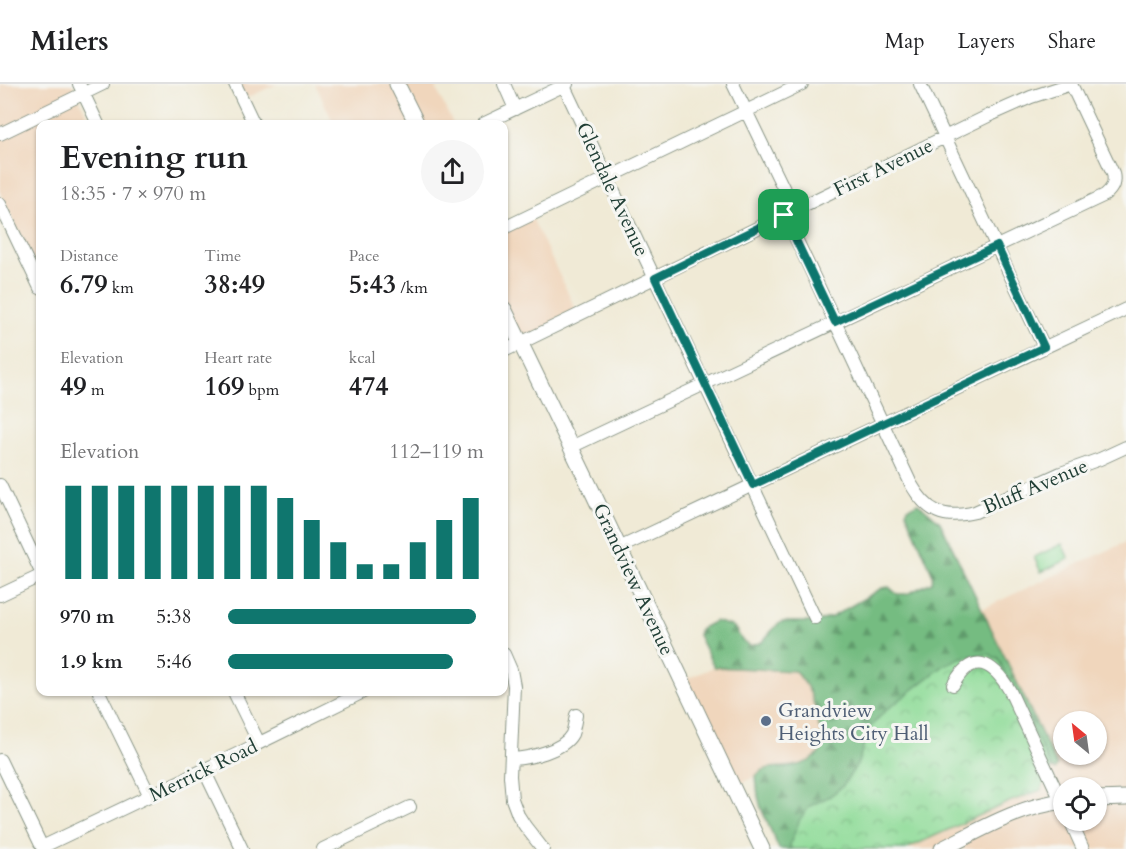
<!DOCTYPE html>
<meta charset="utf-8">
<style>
body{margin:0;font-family:Cardo,serif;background:#f6f6f6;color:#202124;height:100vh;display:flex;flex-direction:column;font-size:22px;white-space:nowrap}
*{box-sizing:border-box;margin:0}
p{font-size:20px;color:#757577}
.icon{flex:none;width:33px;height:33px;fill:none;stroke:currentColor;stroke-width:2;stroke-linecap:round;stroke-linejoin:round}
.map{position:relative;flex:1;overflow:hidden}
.details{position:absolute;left:36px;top:36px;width:472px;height:576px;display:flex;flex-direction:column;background:#fff;border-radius:12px;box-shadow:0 2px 4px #0004}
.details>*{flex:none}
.needle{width:39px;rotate:331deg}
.buttons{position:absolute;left:1053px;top:627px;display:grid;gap:12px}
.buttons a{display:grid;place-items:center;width:54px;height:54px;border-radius:50%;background:#fff;box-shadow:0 2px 4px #0004;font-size:30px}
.pin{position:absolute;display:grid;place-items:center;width:51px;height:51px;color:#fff;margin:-26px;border-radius:12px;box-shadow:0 3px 9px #0006}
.round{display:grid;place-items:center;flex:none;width:63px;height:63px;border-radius:32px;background:#f6f6f6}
.headline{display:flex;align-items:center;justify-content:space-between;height:102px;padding:0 24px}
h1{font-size:33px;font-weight:600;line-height:45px}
.figures{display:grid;grid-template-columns:repeat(3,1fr);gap:9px;height:102px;padding:6px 24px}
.figures div{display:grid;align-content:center}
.figures b{font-size:26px;font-weight:600}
.figures small{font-size:16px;font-weight:400}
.figures p{font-size:16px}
.chart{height:168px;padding:12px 24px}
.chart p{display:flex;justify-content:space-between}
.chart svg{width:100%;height:108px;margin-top:6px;stroke:#0f766e;stroke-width:6}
ul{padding:0 24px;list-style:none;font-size:20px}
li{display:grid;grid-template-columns:96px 72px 1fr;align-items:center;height:45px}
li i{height:15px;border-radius:8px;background:#0f766e}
header{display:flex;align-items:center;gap:36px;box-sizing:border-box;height:84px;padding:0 30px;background:#fff;border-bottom:2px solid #e0e0e0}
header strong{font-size:28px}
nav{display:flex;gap:33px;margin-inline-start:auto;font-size:21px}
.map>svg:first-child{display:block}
.built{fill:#f0d6bc;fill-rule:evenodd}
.grass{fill:#90dc99;stroke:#588c66;stroke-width:1.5}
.forest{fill:url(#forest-firs);stroke:#4a7c5a;stroke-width:1.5}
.park{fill:url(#park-crowns);stroke:#588c66;stroke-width:1.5}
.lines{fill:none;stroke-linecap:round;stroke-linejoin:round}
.minor-casing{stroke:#889485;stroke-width:14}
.major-casing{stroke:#889485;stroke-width:17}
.minor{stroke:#fff;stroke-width:12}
.major{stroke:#fff;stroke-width:15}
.route-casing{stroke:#fff;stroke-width:12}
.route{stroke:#0f766e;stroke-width:8}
.service-dot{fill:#5c6f8a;stroke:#f6f6f2;stroke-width:2}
.labels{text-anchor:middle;stroke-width:6;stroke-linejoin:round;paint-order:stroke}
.street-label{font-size:20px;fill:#1f3d34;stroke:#f6f6f2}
.service-label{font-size:20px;fill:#4e5e75;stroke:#f6f6f2;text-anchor:start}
</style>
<header>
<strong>Milers</strong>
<nav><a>Map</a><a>Layers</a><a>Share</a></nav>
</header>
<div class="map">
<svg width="1126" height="765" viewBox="0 0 1126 765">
<defs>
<pattern id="forest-firs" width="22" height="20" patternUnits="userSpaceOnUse" patternTransform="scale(1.5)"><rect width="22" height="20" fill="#74bc81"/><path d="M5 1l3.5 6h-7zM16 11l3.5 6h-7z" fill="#5f9a6a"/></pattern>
<pattern id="park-crowns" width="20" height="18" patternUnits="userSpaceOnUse" patternTransform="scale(1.5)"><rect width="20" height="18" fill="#90dc99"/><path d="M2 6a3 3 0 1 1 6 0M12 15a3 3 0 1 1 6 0" fill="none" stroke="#75b47e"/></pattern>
</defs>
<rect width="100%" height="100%" fill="#f6f6f2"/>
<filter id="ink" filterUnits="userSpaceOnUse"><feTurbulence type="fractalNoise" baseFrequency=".0167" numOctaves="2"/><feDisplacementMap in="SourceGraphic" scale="12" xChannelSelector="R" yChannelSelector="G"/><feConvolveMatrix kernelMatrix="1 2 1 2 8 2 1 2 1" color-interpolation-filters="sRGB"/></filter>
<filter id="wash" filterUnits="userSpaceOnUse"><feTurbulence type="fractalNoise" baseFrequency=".008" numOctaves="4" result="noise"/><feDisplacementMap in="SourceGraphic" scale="24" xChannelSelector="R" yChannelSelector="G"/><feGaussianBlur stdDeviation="1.35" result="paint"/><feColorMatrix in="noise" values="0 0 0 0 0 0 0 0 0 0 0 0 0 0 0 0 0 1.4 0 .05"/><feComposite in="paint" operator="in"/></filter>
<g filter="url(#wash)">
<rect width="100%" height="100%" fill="#f0ead6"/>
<!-- built -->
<path class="built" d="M 0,0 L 72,0 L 91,40 L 40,40 L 40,193 L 0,109 Z
M 234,0 L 277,0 L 242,16 Z
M 315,0 L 444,0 L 436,4 L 453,40 L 334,40 Z
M 531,132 L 578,230 L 504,266 L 504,145 Z
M 1126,458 L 1126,765 L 906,765 L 1009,718 L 1041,706 L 1051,684 L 1057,682 L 982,525 ZM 1064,638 L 1096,638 L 1096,670 L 1064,670 ZM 1064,704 L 1096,704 L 1096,736 L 1064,736 Z
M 714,583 L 795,587 L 806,599 L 812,611 L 824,659 L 819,670 L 808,678 L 788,683 L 770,683 L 760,687 L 756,692 L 732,704 L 682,597 Z"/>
<!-- grass -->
<path class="grass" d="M 1062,460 L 1069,475 L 1041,488 L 1034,473 Z"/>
<!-- forest -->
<path class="forest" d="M 918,419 L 940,438 L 943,444 L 1057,682 L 1055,686 L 1051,684 L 945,581 L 884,628 L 869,645 L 858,679 L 843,702 L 830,712 L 810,722 L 790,760 L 790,765 L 779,765 L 761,724 L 758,712 L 756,692 C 764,682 775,684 786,683 C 799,682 821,676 823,660 C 824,655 821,647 819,642 C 813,616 813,607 795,587 L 714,583 L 698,551 L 700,545 L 715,537 L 734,543 L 743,558 L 751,562 L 762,558 L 776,542 L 782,538 L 817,538 L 832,533 L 882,504 L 889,503 L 897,510 L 907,510 L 932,498 L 933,491 L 906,428 L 908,424 Z"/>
<!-- park -->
<path class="park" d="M 989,570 L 998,575 L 1051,684 L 1041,706 L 1009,718 L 906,765 L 790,765 L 790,760 L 800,735 L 810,722 L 830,712 L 843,702 L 858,679 L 869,645 L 884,628 L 945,581 L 962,573 Z"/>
</g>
<g filter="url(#ink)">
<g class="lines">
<!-- minor casing -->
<g class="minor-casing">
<path id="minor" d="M 79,0 L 98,40
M 235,0 L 254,40
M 504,0 L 515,25
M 733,0 L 794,126
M 920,0 L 1044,263
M 564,2 L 815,534
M 483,40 L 567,0
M 0,50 L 103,0
M 0,120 L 40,204
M 785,131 L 911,400 C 927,428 943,436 975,428 L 1061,389 L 1100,375 L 1126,363
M 504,144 L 802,0
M 504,267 L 988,32 L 1031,13 L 1071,0
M 571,363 L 1105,111 C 1113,104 1115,99 1113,89 L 1071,0
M 0,401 L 40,486
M 619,464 L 1126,225
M 0,511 L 40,492
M 504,570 L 511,586 L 514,602 L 510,692 L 512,715 L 518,731 L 525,742 L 543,765
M 953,601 C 973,566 993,578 1010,607 L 1064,723
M 99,608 L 150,712
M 234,608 L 259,659
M 512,675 C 529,674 563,667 572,650 C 574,644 575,637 576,631
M 0,676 L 43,765
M 204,686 L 242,765
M 1070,736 L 1083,765
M 42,763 L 235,671 L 363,608
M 323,765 L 410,723"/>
</g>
<!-- major casing -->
<g class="major-casing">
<path id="major" d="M 397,0 L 417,40
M 504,225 L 594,411 L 762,765
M 1096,715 L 1126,714
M 942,765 C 980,746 1020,722 1064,717"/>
</g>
<!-- minor -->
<use href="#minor" class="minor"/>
<!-- major -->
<use href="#major" class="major"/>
</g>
</g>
<g class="lines" filter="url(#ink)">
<!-- route casing -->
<g class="route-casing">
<path id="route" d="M 784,131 L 835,238 L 997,162 L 1044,263 L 753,401 L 655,194 Z"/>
</g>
<!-- route -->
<use href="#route" class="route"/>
</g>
<!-- markers -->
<circle class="service-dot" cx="766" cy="637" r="6"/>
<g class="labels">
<!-- street labels -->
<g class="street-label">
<text transform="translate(883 83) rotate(-26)" y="7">First Avenue</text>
<text transform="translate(613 105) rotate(65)" y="7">Glendale Avenue</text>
<text transform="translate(1035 402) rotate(-23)" y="7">Bluff Avenue</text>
<text transform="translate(634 495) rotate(65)" y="7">Grandview Avenue</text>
<text transform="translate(203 686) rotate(-26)" y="7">Merrick Road</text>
</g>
<!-- service labels -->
<g class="service-label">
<text x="778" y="633">Grandview<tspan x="778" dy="23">Heights City Hall</tspan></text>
</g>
</g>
</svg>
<div class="buttons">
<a><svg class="needle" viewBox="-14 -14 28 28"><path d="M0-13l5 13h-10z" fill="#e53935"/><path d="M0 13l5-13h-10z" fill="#757577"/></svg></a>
<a><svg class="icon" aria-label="locate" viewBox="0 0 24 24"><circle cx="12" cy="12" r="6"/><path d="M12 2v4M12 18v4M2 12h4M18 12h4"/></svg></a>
</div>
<div class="pin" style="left:784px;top:131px;background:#1e9e55"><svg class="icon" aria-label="arrive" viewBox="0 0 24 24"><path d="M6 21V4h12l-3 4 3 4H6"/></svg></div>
<section class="details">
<div class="headline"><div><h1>Evening run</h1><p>18:35 · 7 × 970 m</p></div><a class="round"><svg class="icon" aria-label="share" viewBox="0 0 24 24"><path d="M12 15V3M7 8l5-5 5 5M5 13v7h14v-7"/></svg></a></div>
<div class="figures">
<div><p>Distance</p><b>6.79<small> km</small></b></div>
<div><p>Time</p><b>38:49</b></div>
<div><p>Pace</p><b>5:43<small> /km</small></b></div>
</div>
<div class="figures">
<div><p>Elevation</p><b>49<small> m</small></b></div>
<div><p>Heart rate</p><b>169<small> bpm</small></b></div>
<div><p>kcal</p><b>474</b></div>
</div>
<div class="chart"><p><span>Elevation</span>112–119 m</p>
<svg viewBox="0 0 160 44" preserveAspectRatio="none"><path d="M5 44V6M15 44V6M25 44V6M35 44V6M45 44V6M55 44V6M65 44V6M75 44V6M85 44V11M95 44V20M105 44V29M115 44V38M125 44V38M135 44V29M145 44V20M155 44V11"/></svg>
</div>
<ul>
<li><b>970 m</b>5:38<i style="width:97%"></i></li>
<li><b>1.9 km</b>5:46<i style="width:88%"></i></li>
</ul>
</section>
</div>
